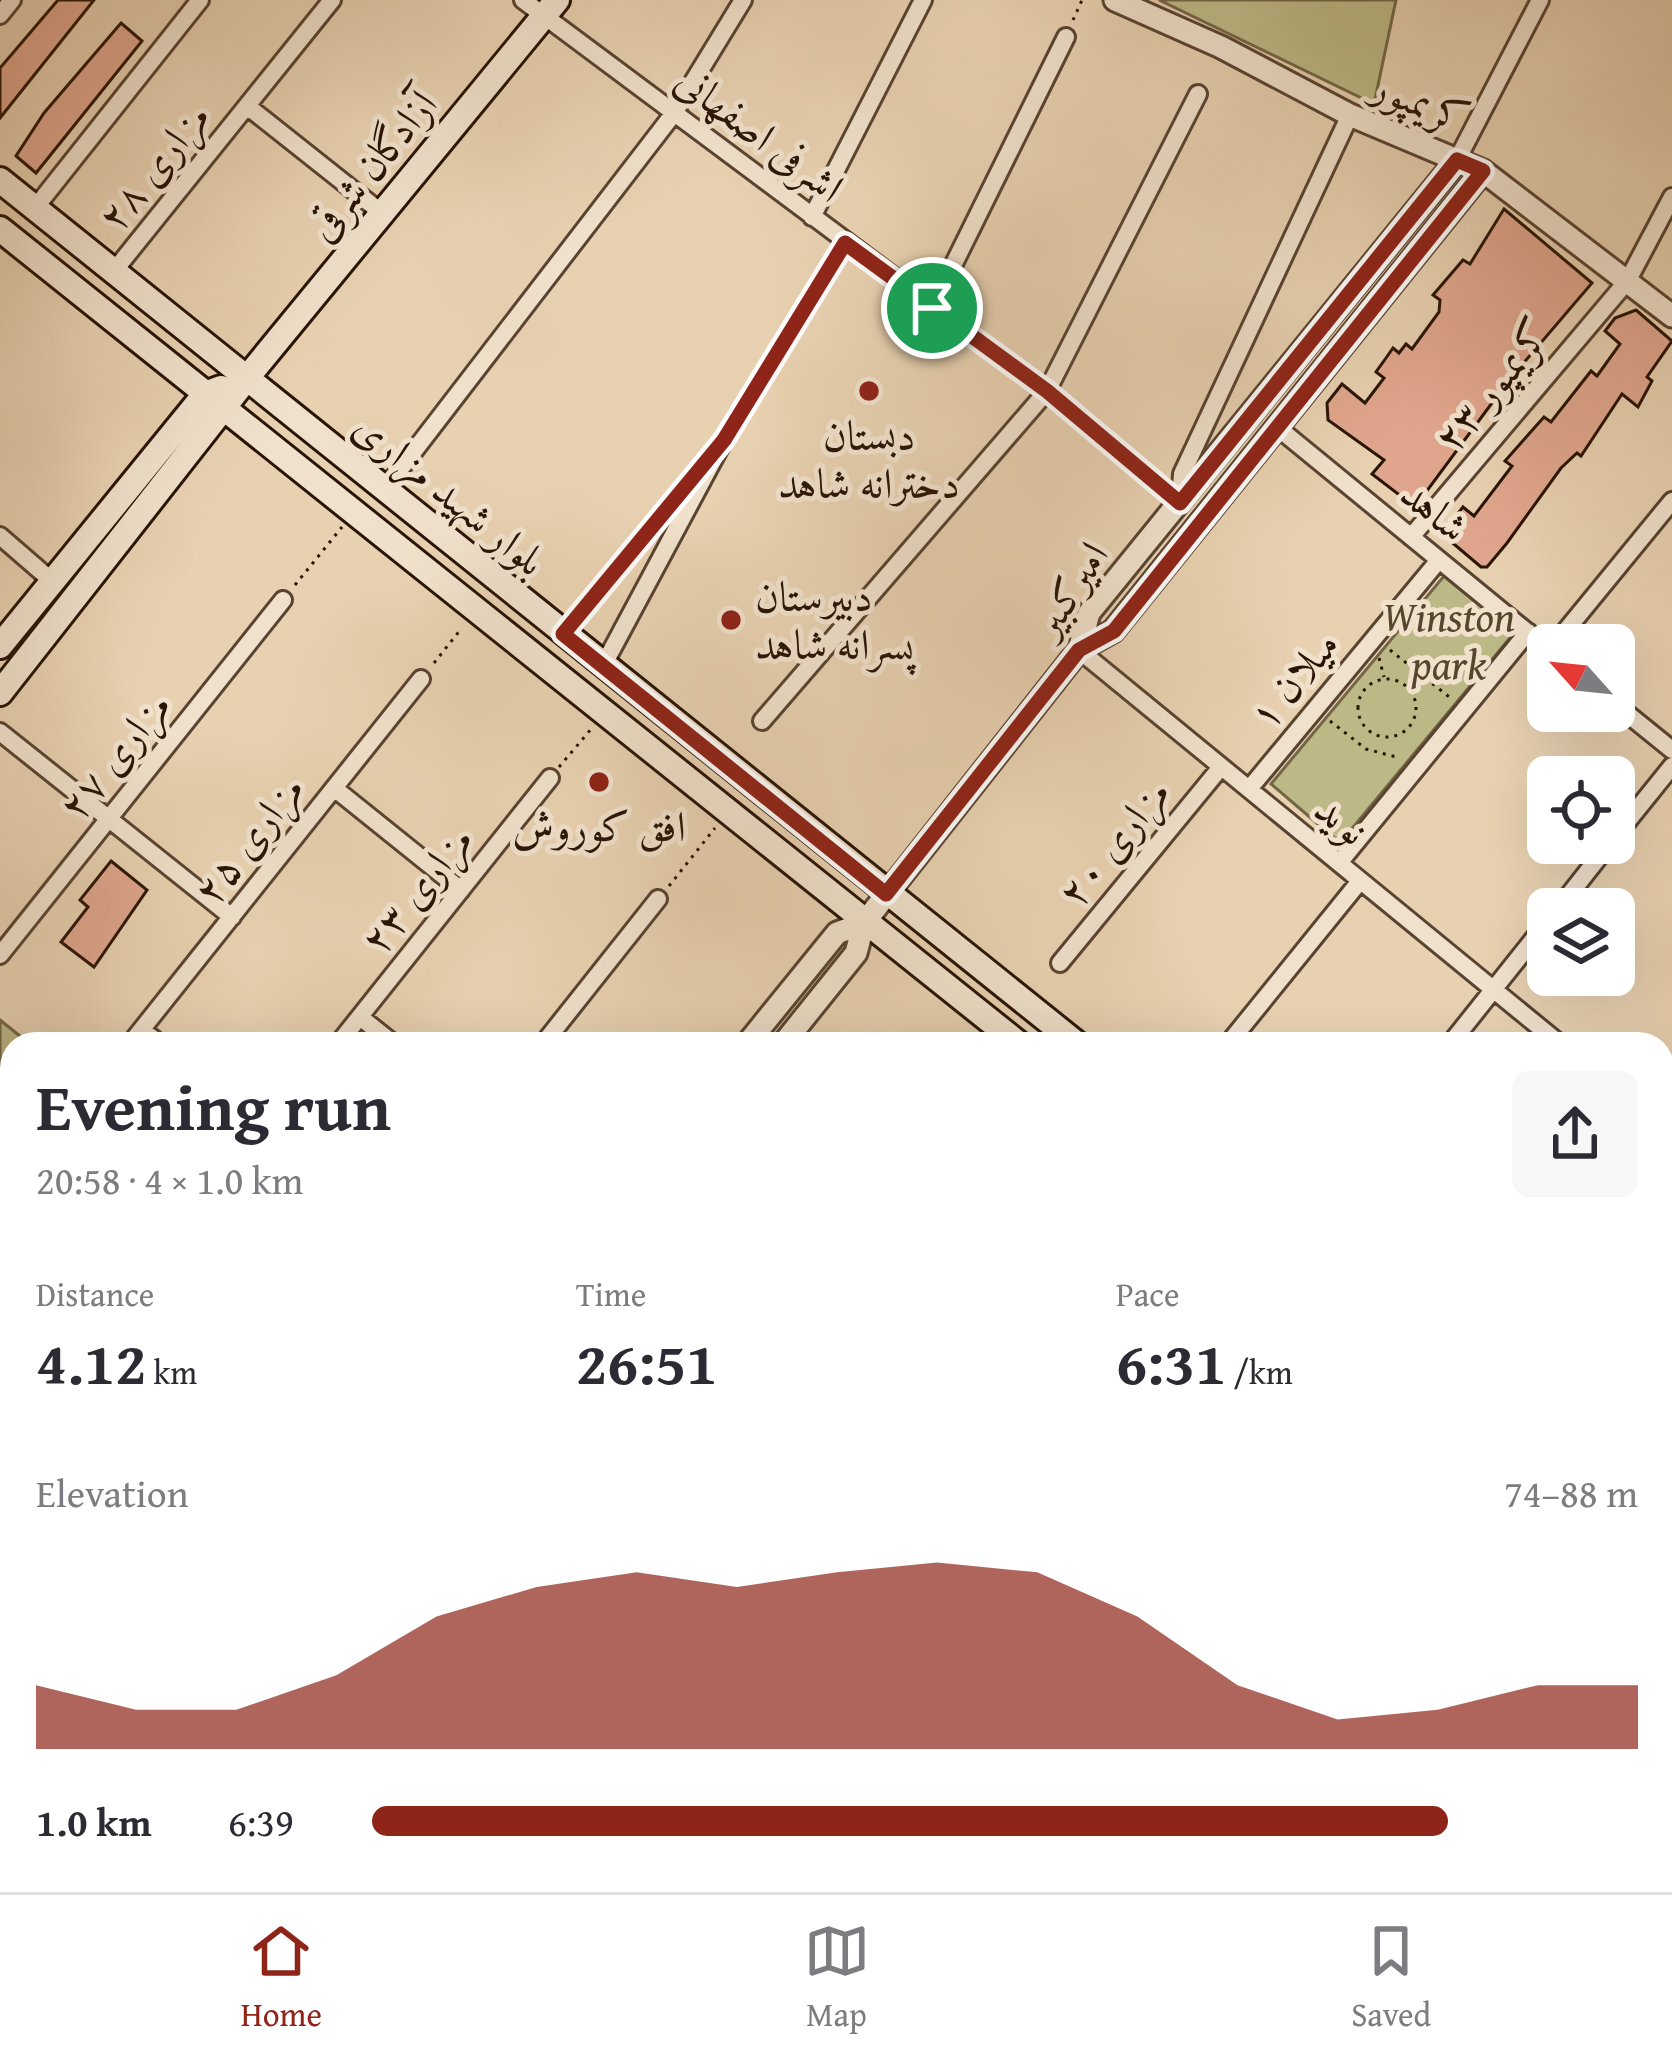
<!DOCTYPE html>
<meta charset="utf-8">
<style>
body{margin:0;font-family:"Gentium Book Plus",Amiri,serif;background:#f7f7f7;color:#2b2b33;height:100vh;display:flex;flex-direction:column;font-size:45px;white-space:nowrap}
*{box-sizing:border-box;margin:0}
p{font-size:39px;color:#7c7c81}
.icon{flex:none;width:66px;height:66px;fill:none;stroke:currentColor;stroke-width:2;stroke-linecap:round;stroke-linejoin:round}
.map{position:relative;flex:1;overflow:hidden}
.sheet{position:absolute;left:0px;top:1032px;width:1674px;height:861px;display:flex;flex-direction:column;background:#fff;border-radius:36px 36px 0 0;box-shadow:0 12px 48px #0002}
.sheet>*{flex:none}
.needle{width:78px;rotate:297deg}
.controls{position:absolute;left:1527px;top:624px;display:grid;gap:24px}
.controls a{display:grid;place-items:center;width:108px;height:108px;border-radius:18px;background:#fff;box-shadow:0 12px 48px #0002;font-size:60px}
.pin{position:absolute;display:grid;place-items:center;width:102px;height:102px;color:#fff;margin:-51px;border:6px solid #fff;border-radius:50%;box-shadow:0 3px 12px #0007}
.round{display:grid;place-items:center;flex:none;width:126px;height:126px;border-radius:18px;background:#f7f7f7}
.head{display:flex;align-items:center;justify-content:space-between;height:204px;padding:0 36px}
h1{font-size:66px;font-weight:600;line-height:90px}
.stats{display:grid;grid-template-columns:repeat(3,1fr);gap:18px;height:204px;padding:12px 36px}
.stats div{display:grid;align-content:center}
.stats b{font-size:60px;font-weight:600}
.stats small{font-size:33px;font-weight:400}
.stats p{font-size:33px}
.chart{height:336px;padding:24px 36px}
.chart p{display:flex;justify-content:space-between}
.chart svg{width:100%;height:216px;margin-top:12px;fill:#8f2418;opacity:.7}
ul{padding:0 36px;list-style:none;font-size:39px}
li{display:grid;grid-template-columns:192px 144px 1fr;align-items:center;height:90px}
li i{height:30px;border-radius:15px;background:#8f2418}
.tab-bar{display:flex;justify-content:space-around;align-items:center;height:168px;border-top:3px solid #e1e1e2;background:#fff;font-size:33px;color:#7c7c81}
.tab-bar a{display:grid;justify-items:center;gap:6px}
.tab-bar .selected{color:#8f2418}
.map>svg:first-child{display:block}
.green{fill:#bdb987;stroke:#736646;stroke-width:3}
.building{fill:#e0a68d;stroke:#291406;stroke-width:3}
.lines{fill:none;stroke-linecap:round;stroke-linejoin:round}
.minor-casing{stroke:#594331;stroke-width:22}
.tertiary-casing{stroke:#594331;stroke-width:27}
.secondary-casing{stroke:#291406;stroke-width:30}
.path{stroke:#291406;stroke-width:3;stroke-dasharray:3 6;stroke-linecap:butt}
.minor{stroke:#f0e1cc;stroke-width:16}
.tertiary{stroke:#f0e1cc;stroke-width:21}
.secondary{stroke:#f0e1cc;stroke-width:24}
.route-casing{stroke:#fff;stroke-width:24}
.route{stroke:#8f2418;stroke-width:15}
.poi-dot{fill:#8f2418;stroke:#f0e1cc;stroke-width:4.5}
.labels{text-anchor:middle;stroke-width:10;stroke-linejoin:round;paint-order:stroke}
.street-label{font-size:42px;fill:#291406;stroke:#f0e1cc}
.poi-label{font-size:42px;fill:#291406;stroke:#f0e1cc}
.park-label{font-size:42px;font-style:italic;fill:#55462d;stroke:#f0e1cc}
</style>
<div class="map">
<svg width="1672" height="1892" viewBox="0 0 1672 1892">
<rect width="100%" height="100%" fill="#e8d1b1"/>
<filter id="stains"><feTurbulence type="fractalNoise" baseFrequency=".00167" numOctaves="4"/><feColorMatrix values="0 0 0 0 .2 0 0 0 0 .09 0 0 0 0 .02 0 0 0 .5 -.17"/></filter>
<radialGradient id="worn" r=".72"><stop offset=".6" stop-color="#630" stop-opacity="0"/><stop offset="1" stop-color="#630" stop-opacity=".3"/></radialGradient>
<!-- green -->
<path class="green" d="M 1159,0 L 1396,0 L 1374,104 Z
M 1444,576 L 1514,633 L 1340,843 L 1271,784 Z
M 0,1020 L 30,1044 L 12,1044 L 12,1182 L 0,1192 Z
M 1672,1625 L 1672,1743 L 1662,1770 L 1662,1639 Z"/>
<!-- building -->
<path class="building" d="M 58,0 L 94,0 L 0,118 L 0,68 Z
M 121,23 L 142,41 L 36,173 L 16,156 L 44,113 Z
M 1504,209 L 1592,283 L 1509,380 L 1415,507 L 1372,474 L 1384,460 L 1328,420 L 1327,403 L 1342,384 L 1365,403 L 1384,378 L 1376,372 L 1386,358 L 1393,348 L 1399,353 L 1406,344 L 1412,349 L 1439,312 L 1440,300 L 1433,295 L 1463,260 L 1470,264 Z
M 1636,310 L 1672,341 L 1647,377 L 1652,381 L 1638,407 L 1622,394 L 1581,456 L 1577,453 L 1561,468 L 1507,543 L 1487,567 L 1481,567 L 1442,534 L 1463,507 L 1474,516 L 1512,466 L 1505,461 L 1544,417 L 1551,422 L 1591,371 L 1597,376 L 1620,344 L 1605,331 L 1615,318 Z
M 111,861 L 147,890 L 94,967 L 61,942 L 88,907 L 80,900 Z"/>
<g class="lines">
<!-- minor casing -->
<g class="minor-casing">
<path id="minor" d="M 523,0 L 1047,391 L 1180,503
M 0,15 L 12,0
M 247,106 L 382,213
M 1457,160 L 1540,0
M 35,208 L 200,0
M 812,217 L 923,0
M 114,271 L 332,0
M 932,308 L 1066,37
M 1277,427 L 1548,649
M 384,490 L 674,113 L 743,0
M 1180,502 L 1182,474 L 1350,115
M 0,536 L 52,581
M 1411,537 L 1628,280 L 1672,197
M 563,634 L 700,468
M 1554,645 L 1672,501
M 1079,650 L 1560,1044
M 603,666 L 724,440 L 846,243
M 1614,703 L 1672,750
M 762,721 L 1047,391 L 1198,94
M 0,732 L 232,917
M 334,788 L 461,890
M 1249,789 L 1439,560
M 1614,838 L 1672,766
M 1339,863 L 1528,632
M 1558,909 L 1610,843
M 0,955 L 283,600
M 1060,963 L 1221,767
M 360,1017 L 394,1044
M 142,1030 L 160,1044
M 130,1044 L 421,679
M 338,1044 L 550,778
M 543,1044 L 658,899
M 1228,1044 L 1360,881
M 1450,1044 L 1548,921
M 1662,1106 L 1672,1094
M 1662,1128 L 1672,1136
M 0,1202 L 12,1188
M 1662,1314 L 1672,1302
M 0,1469 L 12,1454
M 1662,1799 L 1672,1775
M 1285,1881 L 1298,1892
M 339,1887 L 344,1881
M 541,1892 L 549,1881
M 768,1892 L 776,1881
M 994,1892 L 1003,1881
M 1199,1892 L 1208,1881
M 1625,1892 L 1629,1881"/>
</g>
<!-- tertiary casing -->
<g class="tertiary-casing">
<path id="tertiary" d="M 1115,0 L 1221,47 L 1350,115 L 1483,171 L 1672,316
M 1079,650 L 1113,631 L 1483,171
M 747,1044 L 837,933 L 864,923
M 783,1044 L 856,953 L 864,923 L 1079,650 L 1089,613 L 1457,160
M 1662,1596 L 1672,1581
M 0,1687 L 12,1697
M 223,1881 L 237,1892
M 63,1892 L 72,1881
M 105,1892 L 113,1881
M 1428,1892 L 1437,1881"/>
</g>
<!-- secondary casing -->
<g class="secondary-casing">
<path id="secondary" d="M 0,180 L 1077,1044
M 0,229 L 1019,1044
M 0,646 L 205,394 L 221,388
M 0,693 L 246,379 L 557,0
M 1662,1508 L 1672,1515
M 1662,1552 L 1672,1559"/>
</g>
<!-- path -->
<path class="path" d="M 1073,20 L 1082,0
M 295,585 L 342,527
M 1390,650 L 1453,700
M 1379,658 L 1384,677
M 434,663 L 461,629
M1358 708a29 29 0 1 1 58 0a29 29 0 1 1-58 0Z
M 1330,721 L 1366,749 L 1400,758
M 559,767 L 592,728
M 669,886 L 715,828
M 0,1072 L 12,1082
M 0,1090 L 0,1111
M 1662,1688 L 1672,1670
M 1662,1713 L 1672,1717"/>
<!-- minor -->
<use href="#minor" class="minor"/>
<!-- tertiary -->
<use href="#tertiary" class="tertiary"/>
<!-- secondary -->
<use href="#secondary" class="secondary"/>
</g>
<g class="lines">
<!-- route casing -->
<g class="route-casing">
<path id="route" d="M 1457,160 L 1483,171 L 1114,631 L 1079,650 L 886,894 L 563,634 L 724,440 L 845,243 L 1047,391 L 1180,503 Z"/>
</g>
<!-- route -->
<use href="#route" class="route"/>
</g>
<!-- markers -->
<g class="poi-dot">
<circle cx="869" cy="391" r="12"/>
<circle cx="731" cy="620" r="12"/>
<circle cx="599" cy="782" r="12"/>
</g>
<g class="labels">
<!-- street labels -->
<g class="street-label">
<text transform="translate(1421 102) rotate(23)" y="15">کریمپور</text>
<text transform="translate(760 133) rotate(37)" y="15">اشرفی اصفهانی</text>
<text transform="translate(371 165) rotate(-51)" y="15">آزادگان شرقی</text>
<text transform="translate(153 166) rotate(-51)" y="15">مزاری ۲۸</text>
<text transform="translate(1492 385) rotate(-50)" y="15">کریمپور ۲۳</text>
<text transform="translate(450 493) rotate(39)" y="15">بلوار شهید مزاری</text>
<text transform="translate(1435 510) rotate(39)" y="15">شاهد</text>
<text transform="translate(1069 589) rotate(-57)" y="15">امیرکبیر</text>
<text transform="translate(1293 679) rotate(-50)" y="15">میلان ۱</text>
<text transform="translate(114 755) rotate(-51)" y="15">مزاری ۲۷</text>
<text transform="translate(1342 819) rotate(39)" y="15">نوید</text>
<text transform="translate(248 839) rotate(-52)" y="15">مزاری ۲۵</text>
<text transform="translate(1113 842) rotate(-51)" y="15">مزاری ۲۰</text>
<text transform="translate(416 889) rotate(-51)" y="15">مزاری ۲۳</text>
</g>
<!-- poi labels -->
<g class="poi-label">
<text x="869" y="450">دبستان<tspan x="869" dy="48">دخترانه شاهد</tspan></text>
<text x="755" y="611" text-anchor="start">دبیرستان<tspan x="755" dy="48">پسرانه شاهد</tspan></text>
<text x="599" y="841">افق کوروش</text>
</g>
<!-- park labels -->
<g class="park-label">
<text x="1449" y="631">Winston<tspan x="1449" dy="48">park</tspan></text>
</g>
</g>
<rect width="100%" height="100%" filter="url(#stains)"/>
<rect width="100%" height="100%" fill="url(#worn)"/>
</svg>
<div class="controls">
<a><svg class="needle" viewBox="-14 -14 28 28"><path d="M0-13l5 13h-10z" fill="#e53935"/><path d="M0 13l5-13h-10z" fill="#7c7c81"/></svg></a>
<a><svg class="icon" aria-label="locate" viewBox="0 0 24 24"><circle cx="12" cy="12" r="6"/><path d="M12 2v4M12 18v4M2 12h4M18 12h4"/></svg></a>
<a><svg class="icon" aria-label="layers" viewBox="0 0 24 24"><path d="M12 4l9 5-9 5-9-5zM3 14l9 5 9-5"/></svg></a>
</div>
<div class="pin" style="left:932px;top:308px;background:#1e9e55"><svg class="icon" aria-label="arrive" viewBox="0 0 24 24"><path d="M6 21V4h12l-3 4 3 4H6"/></svg></div>
<section class="sheet">
<div class="head"><div><h1>Evening run</h1><p>20:58 · 4 × 1.0 km</p></div><a class="round"><svg class="icon" aria-label="share" viewBox="0 0 24 24"><path d="M12 15V3M7 8l5-5 5 5M5 13v7h14v-7"/></svg></a></div>
<div class="stats">
<div><p>Distance</p><b>4.12<small> km</small></b></div>
<div><p>Time</p><b>26:51</b></div>
<div><p>Pace</p><b>6:31<small> /km</small></b></div>
</div>
<div class="chart"><p><span>Elevation</span>74–88 m</p>
<svg viewBox="0 0 160 44" preserveAspectRatio="none"><path d="M0 44V31L10 36L20 36L30 29L40 17L50 11L60 8L70 11L80 8L90 6L100 8L110 17L120 31L130 38L140 36L150 31L160 31V44z"/></svg>
</div>
<ul>
<li><b>1.0 km</b>6:39<i style="width:85%"></i></li>
</ul>
</section>
</div>
<nav class="tab-bar">
<a class="selected"><svg class="icon" aria-label="home" viewBox="0 0 24 24"><path d="M3 11l9-7 9 7M6 9v11h12V9"/></svg>Home</a>
<a><svg class="icon" aria-label="map" viewBox="0 0 24 24"><path d="M3 6l6-2 6 2 6-2v14l-6 2-6-2-6 2zM9 4v14M15 6v14"/></svg>Map</a>
<a><svg class="icon" aria-label="saved" viewBox="0 0 24 24"><path d="M7 4h10v16l-5-4-5 4z"/></svg>Saved</a>
</nav>
